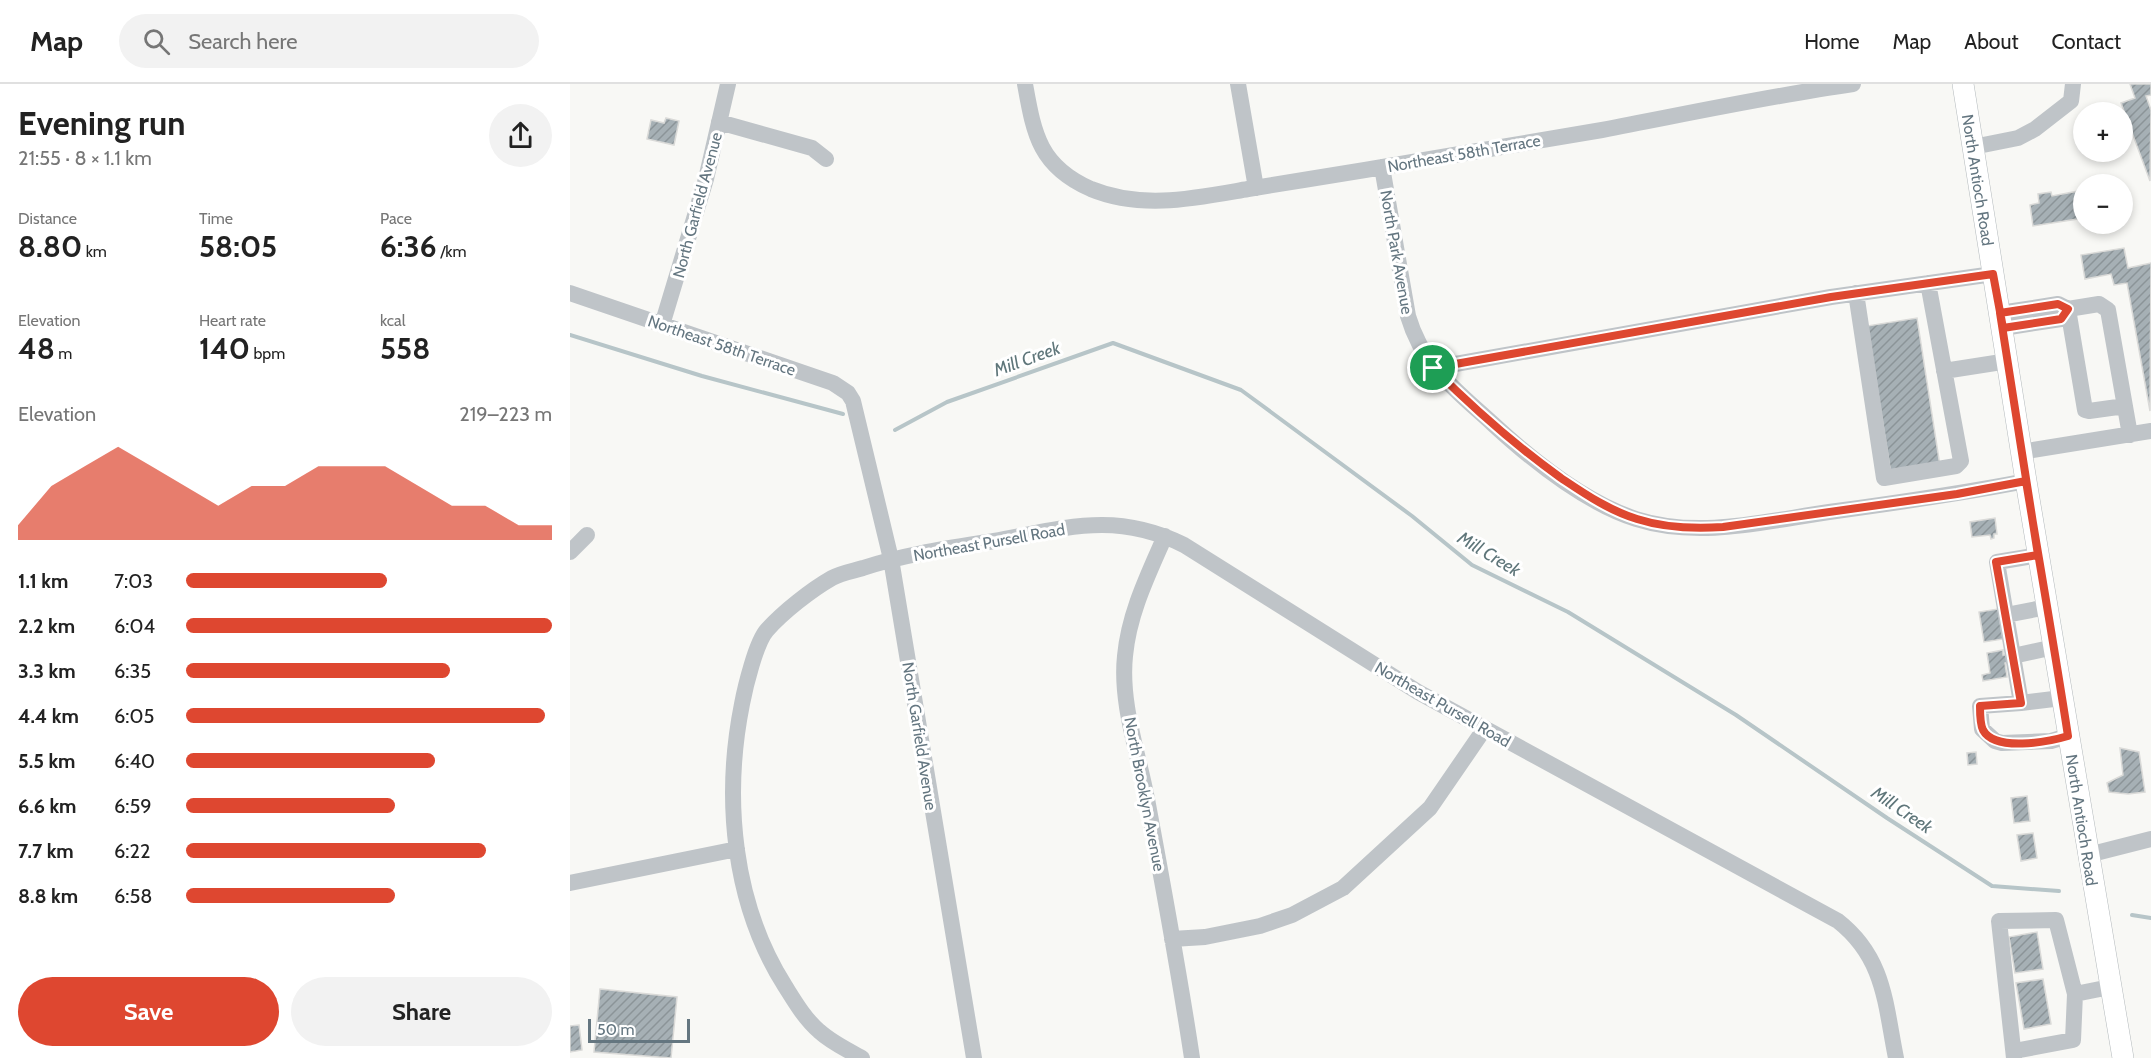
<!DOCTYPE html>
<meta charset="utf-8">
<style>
body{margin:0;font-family:Cabin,sans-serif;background:#f2f2f2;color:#222;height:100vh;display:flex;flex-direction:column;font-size:22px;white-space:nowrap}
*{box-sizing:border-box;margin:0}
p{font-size:20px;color:#767676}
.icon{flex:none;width:33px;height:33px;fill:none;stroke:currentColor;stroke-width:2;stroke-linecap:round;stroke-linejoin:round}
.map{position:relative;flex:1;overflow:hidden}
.side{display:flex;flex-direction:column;background:#fff;width:570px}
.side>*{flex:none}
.tools{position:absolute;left:1503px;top:18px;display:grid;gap:12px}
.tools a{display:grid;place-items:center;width:60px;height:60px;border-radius:50%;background:#fff;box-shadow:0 3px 9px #0003;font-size:30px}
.scale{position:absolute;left:18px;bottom:15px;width:102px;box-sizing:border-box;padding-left:6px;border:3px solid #647680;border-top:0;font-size:16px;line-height:21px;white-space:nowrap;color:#647680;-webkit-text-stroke:4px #fff;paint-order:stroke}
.pin{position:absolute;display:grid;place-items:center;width:51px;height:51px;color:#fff;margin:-26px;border:3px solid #fff;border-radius:50%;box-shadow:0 2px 6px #0007}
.round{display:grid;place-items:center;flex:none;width:63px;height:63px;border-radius:32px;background:#f2f2f2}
.head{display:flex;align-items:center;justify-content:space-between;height:102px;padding:0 18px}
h1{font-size:33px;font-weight:700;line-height:45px}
.metrics{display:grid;grid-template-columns:repeat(3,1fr);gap:9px;height:102px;padding:6px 18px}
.metrics div{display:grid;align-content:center}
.metrics b{font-size:30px;font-weight:700}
.metrics small{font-size:16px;font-weight:400}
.metrics p{font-size:16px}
.chart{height:168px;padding:12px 18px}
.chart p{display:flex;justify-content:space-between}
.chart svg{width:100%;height:108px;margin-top:6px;fill:#de4730;opacity:.7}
.action{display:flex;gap:12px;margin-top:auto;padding:12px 18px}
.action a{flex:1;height:69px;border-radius:36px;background:#de4730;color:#fff;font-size:24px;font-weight:700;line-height:69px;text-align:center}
.action a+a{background:#f2f2f2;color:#222}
ul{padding:0 18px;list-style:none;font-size:20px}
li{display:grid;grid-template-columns:96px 72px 1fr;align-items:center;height:45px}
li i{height:15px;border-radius:8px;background:#de4730}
header{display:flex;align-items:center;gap:36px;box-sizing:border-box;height:84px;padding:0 30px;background:#fff;border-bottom:2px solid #e0e0e0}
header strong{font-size:28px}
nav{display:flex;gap:33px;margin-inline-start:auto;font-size:21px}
.search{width:420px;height:54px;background:#f2f2f2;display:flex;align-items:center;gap:15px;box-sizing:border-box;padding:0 21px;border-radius:33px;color:#767676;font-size:22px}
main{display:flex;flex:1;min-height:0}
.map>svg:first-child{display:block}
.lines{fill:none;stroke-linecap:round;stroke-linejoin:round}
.stream{stroke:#b7c5c8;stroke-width:4}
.building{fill:url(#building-hatch);stroke:#dadad8;stroke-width:1.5}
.major-casing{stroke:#b3b9bc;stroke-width:22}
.minor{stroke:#bfc4c8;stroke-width:16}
.major{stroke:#fff;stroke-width:21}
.route-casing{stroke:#fff;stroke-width:12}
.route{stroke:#de4730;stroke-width:8}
.labels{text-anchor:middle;stroke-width:6;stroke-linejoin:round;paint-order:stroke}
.street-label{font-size:16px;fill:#647680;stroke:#fff}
.water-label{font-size:18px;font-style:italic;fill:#5f767a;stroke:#fff}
</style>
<header>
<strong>Map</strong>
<div class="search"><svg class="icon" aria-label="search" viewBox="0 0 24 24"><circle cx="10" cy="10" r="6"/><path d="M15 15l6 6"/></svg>Search here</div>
<nav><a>Home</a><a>Map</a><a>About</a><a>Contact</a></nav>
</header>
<main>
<section class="side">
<div class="head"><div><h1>Evening run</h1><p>21:55 · 8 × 1.1 km</p></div><a class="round"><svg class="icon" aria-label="share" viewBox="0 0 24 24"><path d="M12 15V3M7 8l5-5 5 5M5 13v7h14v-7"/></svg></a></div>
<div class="metrics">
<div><p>Distance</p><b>8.80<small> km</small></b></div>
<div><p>Time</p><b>58:05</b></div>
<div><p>Pace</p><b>6:36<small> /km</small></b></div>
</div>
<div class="metrics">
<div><p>Elevation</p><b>48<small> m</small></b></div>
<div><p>Heart rate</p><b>140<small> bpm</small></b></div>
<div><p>kcal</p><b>558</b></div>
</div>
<div class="chart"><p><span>Elevation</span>219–223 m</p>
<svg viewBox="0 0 160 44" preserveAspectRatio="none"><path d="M0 44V38L10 22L20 14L30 6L40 14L50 22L60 30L70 22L80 22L90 14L100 14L110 14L120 22L130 30L140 30L150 38L160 38V44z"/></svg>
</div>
<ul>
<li><b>1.1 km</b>7:03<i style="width:55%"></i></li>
<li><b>2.2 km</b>6:04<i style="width:100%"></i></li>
<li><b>3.3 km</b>6:35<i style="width:72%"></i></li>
<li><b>4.4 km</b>6:05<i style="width:98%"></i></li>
<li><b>5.5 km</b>6:40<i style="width:68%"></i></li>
<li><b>6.6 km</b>6:59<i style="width:57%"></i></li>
<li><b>7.7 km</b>6:22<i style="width:82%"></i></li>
<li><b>8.8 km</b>6:58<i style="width:57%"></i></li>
</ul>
<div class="action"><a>Save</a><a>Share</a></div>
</section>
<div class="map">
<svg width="1581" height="974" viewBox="0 0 1581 974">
<defs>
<pattern id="building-hatch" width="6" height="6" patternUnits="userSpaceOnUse" patternTransform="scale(1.5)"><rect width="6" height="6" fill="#a6b0b5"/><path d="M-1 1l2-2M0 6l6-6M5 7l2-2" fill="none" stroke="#8b9498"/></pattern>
</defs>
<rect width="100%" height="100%" fill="#f8f8f5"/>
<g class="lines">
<!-- stream -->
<path class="stream" d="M 0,251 L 132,292 L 273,330
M 325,346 L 377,318 L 543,259 L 671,306 L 842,432 L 902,481 L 998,528 L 1166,631 L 1317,734 L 1422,802 L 1489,807
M 1562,831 L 1581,834"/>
</g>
<!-- building -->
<path class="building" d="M 1560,0 L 1581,0 L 1581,11 L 1576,12 L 1581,26 L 1580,97 L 1551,19 L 1565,14 Z
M 96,34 L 109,37 L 104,61 L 77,55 L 81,36 L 94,39 Z
M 1514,106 L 1514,134 L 1463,142 L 1460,121 L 1469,119 L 1468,110 L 1481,108 L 1482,112 Z
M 1554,164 L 1558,184 L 1581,179 L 1580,327 L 1557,199 L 1544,201 L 1541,190 L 1515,195 L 1511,171 Z
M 1347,234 L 1370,382 L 1321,390 L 1297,242 Z
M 1425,434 L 1427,450 L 1424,450 L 1424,454 L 1421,455 L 1420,451 L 1402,453 L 1400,438 Z
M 1428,525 L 1433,555 L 1414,558 L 1409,528 Z
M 1433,566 L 1433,571 L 1438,571 L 1439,578 L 1435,579 L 1437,593 L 1413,597 L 1412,591 L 1420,589 L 1417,569 Z
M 1550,664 L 1569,668 L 1575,708 L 1558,710 L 1539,708 L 1537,699 L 1553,691 Z
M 1406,668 L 1407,680 L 1398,681 L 1397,669 Z
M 1457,712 L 1460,737 L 1444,739 L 1441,714 Z
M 1463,749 L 1467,774 L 1451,777 L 1447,751 Z
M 1467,848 L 1473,885 L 1445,889 L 1439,853 Z
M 1473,895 L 1481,940 L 1454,945 L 1446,899 Z
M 30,905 L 107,913 L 101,974 L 24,968 Z
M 9,941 L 12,966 L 0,968 L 0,942 Z"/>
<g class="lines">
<!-- major casing -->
<g class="major-casing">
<path id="major" d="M 1393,0 L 1456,397 L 1553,974"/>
</g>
<!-- minor -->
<path class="minor" d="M 455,0 C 464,50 469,82 521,105 C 572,126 626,114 678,105 C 717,99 756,92 795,86 C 874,72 953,60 1032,46 C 1116,30 1199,12 1283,0
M 668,0 L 686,104
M 149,38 L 242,64 L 256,75
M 1403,63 L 1448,54 L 1465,45 L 1501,17 L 1503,0
M 812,83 L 838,232 C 853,283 886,306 923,340 C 962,376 1016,419 1066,435 C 1129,455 1196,437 1259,428 C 1325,419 1390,410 1456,397
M 0,209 L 263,299 L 278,309 L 283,317 L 321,475 L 404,974
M 1286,209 L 1314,394 L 1386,382 L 1391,377 L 1358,199
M 1498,225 L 1515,326 L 1519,327 L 1555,322
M 1430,229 L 1488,220 L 1498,225 L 1529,220 L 1538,226 L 1560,351
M 92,241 L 136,95 L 158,0
M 1433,244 L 1491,235 L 1498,225
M 863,284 L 1261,213 L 1423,190
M 1374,287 L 1438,277
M 1451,368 L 1581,347
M 595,452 C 578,491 559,529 555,572 C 550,619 568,668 577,715 C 593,801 609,887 622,974
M 0,468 L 17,451
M 1469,471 L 1427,478 L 1451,619 L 1492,614
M 1436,531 L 1477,523
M 1443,572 L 1484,563
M 1451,619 L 1410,622 L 1412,645 L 1425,657 L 1432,659 L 1481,657 L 1498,652
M 1518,771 L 1581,755
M 0,799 L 167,765
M 602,855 L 635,853 L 690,842 L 722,831 L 773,804 L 860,724 L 915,644
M 1505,910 L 1540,903
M 292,974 C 277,966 261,958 249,947 C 235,935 225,918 215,902 C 163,820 153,715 172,620 C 175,604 186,558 197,546 C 213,528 241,506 262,494 C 271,489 283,487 293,484 C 336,470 380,464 424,457 C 496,444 545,427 614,461 L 848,608 L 1268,837 C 1315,874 1315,920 1326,974
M 1444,974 L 1429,837 L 1486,836 L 1505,910 L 1503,956 L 1444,967"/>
<!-- major -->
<use href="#major" class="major"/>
</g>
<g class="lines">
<!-- route casing -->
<g class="route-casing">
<path id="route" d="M 863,284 C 903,324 945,361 991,394 C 1015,410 1038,426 1067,435 C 1095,444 1123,445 1153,443 L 1387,410 L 1456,397 C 1470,482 1485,567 1498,652 C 1478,658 1425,668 1413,646 C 1410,640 1410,629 1410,622 L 1451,619 L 1426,478 L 1468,471 L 1430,229 L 1488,220 L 1498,225 L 1491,235 L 1433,244 L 1423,190 L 1261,213 L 863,284"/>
</g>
<!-- route -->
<use href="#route" class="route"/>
</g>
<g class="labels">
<!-- street labels -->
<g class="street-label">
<text transform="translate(894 69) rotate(-10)" y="6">Northeast 58th Terrace</text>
<text transform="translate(1408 96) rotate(81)" y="6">North Antioch Road</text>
<text transform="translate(127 121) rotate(-75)" y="6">North Garfield Avenue</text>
<text transform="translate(827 168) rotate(80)" y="6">North Park Avenue</text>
<text transform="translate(152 261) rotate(19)" y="6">Northeast 58th Terrace</text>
<text transform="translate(419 458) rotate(-10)" y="6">Northeast Pursell Road</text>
<text transform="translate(873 620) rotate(30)" y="6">Northeast Pursell Road</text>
<text transform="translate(350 652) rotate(81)" y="6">North Garfield Avenue</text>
<text transform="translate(575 710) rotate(79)" y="6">North Brooklyn Avenue</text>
<text transform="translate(1512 736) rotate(81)" y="6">North Antioch Road</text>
</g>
<!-- water labels -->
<g class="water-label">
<text transform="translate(457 275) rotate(-20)" y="6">Mill Creek</text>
<text transform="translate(919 470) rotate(31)" y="6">Mill Creek</text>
<text transform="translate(1332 726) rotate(34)" y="6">Mill Creek</text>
</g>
</g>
</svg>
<div class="tools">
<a>+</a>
<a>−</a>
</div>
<div class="scale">50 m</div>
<div class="pin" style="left:863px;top:284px;background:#1e9e55"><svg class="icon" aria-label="arrive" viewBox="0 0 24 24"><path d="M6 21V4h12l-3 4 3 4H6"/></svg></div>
</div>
</main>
